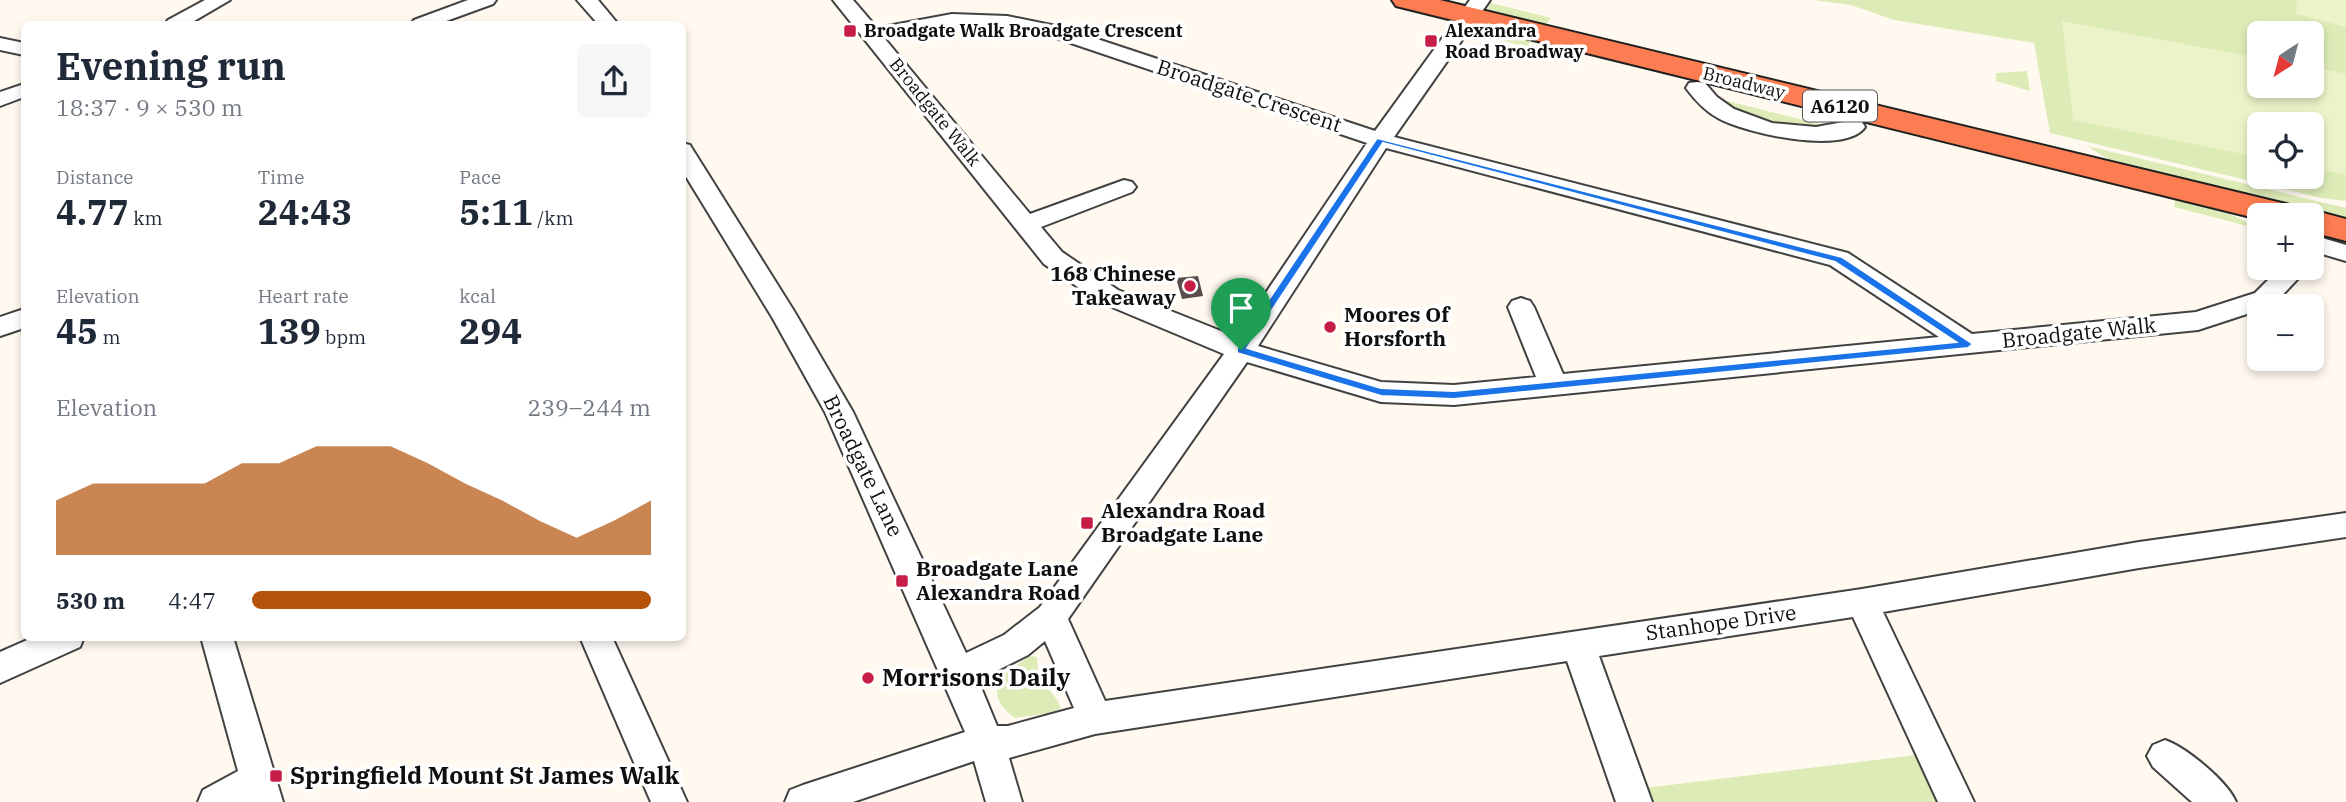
<!DOCTYPE html>
<meta charset="utf-8">
<style>
body{margin:0;font-family:"IBM Plex Serif",serif;background:#f6f6f7;color:#1f2937;height:100vh;display:flex;flex-direction:column;font-size:26px;white-space:nowrap}
*{box-sizing:border-box;margin:0}
p{font-size:23px;color:#747a83}
.icon{flex:none;width:38px;height:38px;fill:none;stroke:currentColor;stroke-width:2;stroke-linecap:round;stroke-linejoin:round}
.map{position:relative;flex:1;overflow:hidden}
.sheet{position:absolute;left:21px;top:21px;width:665px;height:620px;display:flex;flex-direction:column;background:#fff;border-radius:10px;box-shadow:0 4px 10px #0003}
.sheet>*{flex:none}
.needle{width:46px;rotate:216deg}
.tools{position:absolute;left:2247px;top:21px;display:grid;gap:14px}
.tools a{display:grid;place-items:center;width:77px;height:77px;border-radius:10px;background:#fff;box-shadow:0 4px 10px #0003;font-size:35px}
.pin{position:absolute;display:grid;place-items:center;width:60px;height:60px;color:#fff;margin:-72px -30px;border-radius:50% 50% 50% 0;rotate:-45deg;box-shadow:0 0 7px #0007}
.pin .icon{rotate:45deg}
.round{display:grid;place-items:center;flex:none;width:74px;height:74px;border-radius:10px;background:#f6f6f7}
.overview{display:flex;align-items:center;justify-content:space-between;height:119px;padding:0 35px}
h1{font-size:38px;font-weight:700;line-height:52px}
.stats{display:grid;grid-template-columns:repeat(3,1fr);gap:10px;height:119px;padding:7px 35px}
.stats div{display:grid;align-content:center}
.stats b{font-size:35px;font-weight:700}
.stats small{font-size:19px;font-weight:400}
.stats p{font-size:19px}
.chart{height:196px;padding:14px 35px}
.chart p{display:flex;justify-content:space-between}
.chart svg{width:100%;height:126px;margin-top:7px;fill:#b45309;opacity:.7}
ul{padding:0 35px;list-style:none;font-size:23px}
li{display:grid;grid-template-columns:112px 84px 1fr;align-items:center;height:52px}
li i{height:18px;border-radius:9px;background:#b45309}
.map>svg:first-child{display:block}
.green{fill:#ddecb7;fill-rule:evenodd}
.pitch{fill:#edf3c9}
.building{fill:#584d4a}
.lines{fill:none;stroke-linecap:round;stroke-linejoin:round}
.minor-casing{stroke:#424242;stroke-width:4}
.highway-casing{stroke:#202020;stroke-width:4}
.minor{fill:#fff;fill-rule:evenodd}
.highway{fill:#fc7d51;fill-rule:evenodd}
.route{fill:#1a73e8;stroke:#fff;stroke-width:2;fill-rule:evenodd}
.poi-dot{fill:#c71e48;stroke:#fff;stroke-width:2.5}
.labels{text-anchor:middle;stroke-width:7;stroke-linejoin:round;paint-order:stroke}
.far-poi-label{font-size:18px;font-weight:bold;fill:#0f0f0f;stroke:#fff;text-anchor:start}
.far-street-label{font-size:18px;fill:#0f0f0f;stroke:#fff}
.shield{fill:#fff;stroke:#575757;stroke-width:2}
.shield-label{font-size:19px;font-weight:bold;fill:#0f0f0f}
.street-label{font-size:21px;fill:#0f0f0f;stroke:#fff}
.poi-label{font-size:21px;font-weight:bold;fill:#0f0f0f;stroke:#fff;text-anchor:start}
.near-poi-label{font-size:24px;font-weight:bold;fill:#0f0f0f;stroke:#fff;text-anchor:start}
</style>
<div class="map">
<svg width="2346" height="802" viewBox="0 0 2346 802">
<rect width="100%" height="100%" fill="#fff9f0"/>
<!-- green -->
<path class="green" d="M 1813,0 L 2346,0 L 2346,201 L 2321,198 L 2050,133 L 2034,43 L 1894,20 L 1851,5 ZM 2259,33 L 2312,33 L 2312,86 L 2259,86 ZM 2259,124 L 2312,124 L 2312,177 L 2259,177 Z
M 1491,3 L 1551,18 L 1545,25 L 1490,14 L 1486,10 Z
M 1476,26 L 1532,39 L 1541,44 L 1530,42 L 1528,47 L 1471,33 Z
M 2027,71 L 2030,91 L 1996,81 L 1996,73 Z
M 1708,96 L 1839,129 L 1781,127 L 1765,120 L 1753,122 Z
M 2087,146 L 2346,208 L 2346,220 L 2325,217 L 2121,167 Z
M 2175,199 L 2221,209 L 2259,229 L 2174,207 Z
M 1030,656 L 1037,657 C 1037,687 1053,687 1061,708 L 1052,713 L 1015,718 C 999,705 994,698 998,677 Z
M 1924,754 L 1942,802 L 1651,802 L 1645,788 Z"/>
<!-- pitch -->
<path class="pitch" d="M 2297,0 L 2346,0 L 2346,27 L 2296,14 Z
M 2062,21 L 2259,58 L 2259,86 L 2312,86 L 2312,67 L 2346,74 L 2346,175 L 2312,168 L 2312,124 L 2259,124 L 2259,157 L 2073,120 Z"/>
<!-- building -->
<path class="building" d="M 1198,276 L 1203,296 L 1182,299 L 1176,278 Z"/>
<g class="lines">
<!-- minor casing -->
<g class="minor-casing">
<path id="minor" d="M 205,0 L 230,0 L 189,24 L 165,24 L 168,20 Z
M 468,0 L 496,0 L 493,4 L 438,24 L 411,24 L 414,20 Z
M 577,0 L 598,0 L 618,24 L 598,24 Z
M 833,0 L 853,0 L 877,28 L 952,14 L 1007,16 L 1061,27 L 1375,131 L 1470,0 L 1490,0 L 1394,137 L 1848,253 L 1972,334 L 2196,312 L 2255,293 L 2280,268 L 2308,268 L 2273,305 L 2259,306 L 2259,310 L 2198,330 L 1454,405 L 1381,402 L 1247,362 L 1068,619 L 1105,701 L 1862,589 L 2139,542 L 2346,513 L 2346,537 L 2139,568 L 1883,612 L 1974,802 L 1938,802 L 1853,617 L 1599,656 L 1652,802 L 1616,802 L 1567,661 L 1095,734 L 1009,758 L 1022,802 L 986,802 L 974,761 L 853,802 L 785,802 L 790,790 L 803,785 L 965,732 L 825,412 L 772,317 L 682,170 L 682,143 L 690,145 L 693,150 L 794,311 L 853,412 L 966,653 L 1004,635 L 1040,607 L 1224,354 L 1100,302 L 1044,264 ZM 952,26 L 1007,28 L 1056,38 L 1367,143 L 1236,337 L 1118,290 L 1062,252 L 1041,227 L 1132,192 L 1136,187 L 1132,182 L 1124,180 L 1030,214 L 885,39 ZM 1386,148 L 1830,265 L 1939,337 L 1563,374 L 1534,307 L 1530,301 L 1521,298 L 1512,301 L 1508,307 L 1536,377 L 1454,385 L 1381,382 L 1258,346 ZM 1045,641 L 1074,708 L 1008,726 L 997,726 L 978,680 L 1028,655 Z
M 0,38 L 24,43 L 24,55 L 0,50 Z
M 1697,82 L 1705,83 L 1717,97 L 1734,109 L 1772,123 L 1816,127 L 1854,120 L 1862,122 L 1865,127 C 1845,156 1744,133 1718,118 C 1705,111 1695,100 1686,88 L 1689,83 Z
M 24,84 L 24,97 L 0,106 L 0,92 Z
M 2312,235 L 2346,245 L 2346,261 L 2312,251 Z
M 24,309 L 24,328 L 0,336 L 0,317 Z
M 34,637 L 84,637 L 80,647 L 0,683 L 0,652 Z
M 201,637 L 233,637 L 283,802 L 198,802 L 203,790 L 238,771 Z
M 580,637 L 612,637 L 687,802 L 651,802 Z
M 2165,740 C 2187,748 2227,781 2236,802 L 2192,802 L 2153,767 L 2147,756 L 2153,745 Z"/>
</g>
<!-- highway casing -->
<g class="highway-casing">
<path id="highway" d="M 1392,0 L 1440,0 L 2286,204 L 2298,208 L 2301,213 L 2312,210 L 2346,219 L 2346,241 L 2312,232 L 2312,215 L 2259,215 L 2259,219 L 1396,6 Z"/>
</g>
<!-- minor -->
<use href="#minor" class="minor"/>
<!-- highway -->
<use href="#highway" class="highway"/>
</g>
<!-- route -->
<path class="route" d="M 1377,138 L 1842,257 L 1973,344 L 1968,348 L 1454,399 L 1381,396 L 1237,353 L 1237,347 ZM 1383,143 L 1835,262 L 1956,342 L 1454,391 L 1381,388 L 1247,348 Z"/>
<!-- markers -->
<g class="poi-dot">
<rect x="843" y="24" width="14" height="14" rx="3.5"/>
<rect x="1424" y="34" width="14" height="14" rx="3.5"/>
<circle cx="1190" cy="286" r="7"/>
<circle cx="1330" cy="327" r="7"/>
<rect x="1080" y="516" width="14" height="14" rx="3.5"/>
<rect x="895" y="574" width="14" height="14" rx="3.5"/>
<circle cx="868" cy="678" r="7"/>
<rect x="269" y="769" width="14" height="14" rx="3.5"/>
</g>
<g class="labels">
<!-- far-poi labels -->
<g class="far-poi-label">
<text x="864" y="37">Broadgate Walk Broadgate Crescent</text>
<text x="1445" y="37">Alexandra<tspan x="1445" dy="21">Road Broadway</tspan></text>
</g>
<!-- far-street labels -->
<g class="far-street-label">
<text transform="translate(1744 83) rotate(14)" y="6">Broadway</text>
<text transform="translate(935 112) rotate(51)" y="6">Broadgate Walk</text>
</g>
<!-- shield labels -->
<rect class="shield" x="1803" y="90.5" width="74" height="31" rx="5"/>
<g class="shield-label">
<text x="1840" y="113">A6120</text>
</g>
<!-- street labels -->
<g class="street-label">
<text transform="translate(1249 96) rotate(18)" y="7">Broadgate Crescent</text>
<text transform="translate(2079 333) rotate(-6)" y="7">Broadgate Walk</text>
<text transform="translate(863 466) rotate(64)" y="7">Broadgate Lane</text>
<text transform="translate(1721 623) rotate(-8)" y="7">Stanhope Drive</text>
</g>
<!-- poi labels -->
<g class="poi-label">
<text x="1176" y="281" text-anchor="end">168 Chinese<tspan x="1176" dy="24">Takeaway</tspan></text>
<text x="1344" y="322">Moores Of<tspan x="1344" dy="24">Horsforth</tspan></text>
<text x="1101" y="518">Alexandra Road<tspan x="1101" dy="24">Broadgate Lane</tspan></text>
<text x="916" y="576">Broadgate Lane<tspan x="916" dy="24">Alexandra Road</tspan></text>
</g>
<!-- near-poi labels -->
<g class="near-poi-label">
<text x="882" y="686">Morrisons Daily</text>
<text x="290" y="784">Springfield Mount St James Walk</text>
</g>
</g>
</svg>
<div class="tools">
<a><svg class="needle" viewBox="-14 -14 28 28"><path d="M0-13l5 13h-10z" fill="#e53935"/><path d="M0 13l5-13h-10z" fill="#747a83"/></svg></a>
<a><svg class="icon" aria-label="locate" viewBox="0 0 24 24"><circle cx="12" cy="12" r="6"/><path d="M12 2v4M12 18v4M2 12h4M18 12h4"/></svg></a>
<a>+</a>
<a>−</a>
</div>
<div class="pin" style="left:1241px;top:350px;background:#1e9e55"><svg class="icon" aria-label="arrive" viewBox="0 0 24 24"><path d="M6 21V4h12l-3 4 3 4H6"/></svg></div>
<section class="sheet">
<div class="overview"><div><h1>Evening run</h1><p>18:37 · 9 × 530 m</p></div><a class="round"><svg class="icon" aria-label="share" viewBox="0 0 24 24"><path d="M12 15V3M7 8l5-5 5 5M5 13v7h14v-7"/></svg></a></div>
<div class="stats">
<div><p>Distance</p><b>4.77<small> km</small></b></div>
<div><p>Time</p><b>24:43</b></div>
<div><p>Pace</p><b>5:11<small> /km</small></b></div>
</div>
<div class="stats">
<div><p>Elevation</p><b>45<small> m</small></b></div>
<div><p>Heart rate</p><b>139<small> bpm</small></b></div>
<div><p>kcal</p><b>294</b></div>
</div>
<div class="chart"><p><span>Elevation</span>239–244 m</p>
<svg viewBox="0 0 160 44" preserveAspectRatio="none"><path d="M0 44V25L10 19L20 19L30 19L40 19L50 12L60 12L70 6L80 6L90 6L100 12L110 19L120 25L130 32L140 38L150 32L160 25V44z"/></svg>
</div>
<ul>
<li><b>530 m</b>4:47<i style="width:100%"></i></li>
</ul>
</section>
</div>
